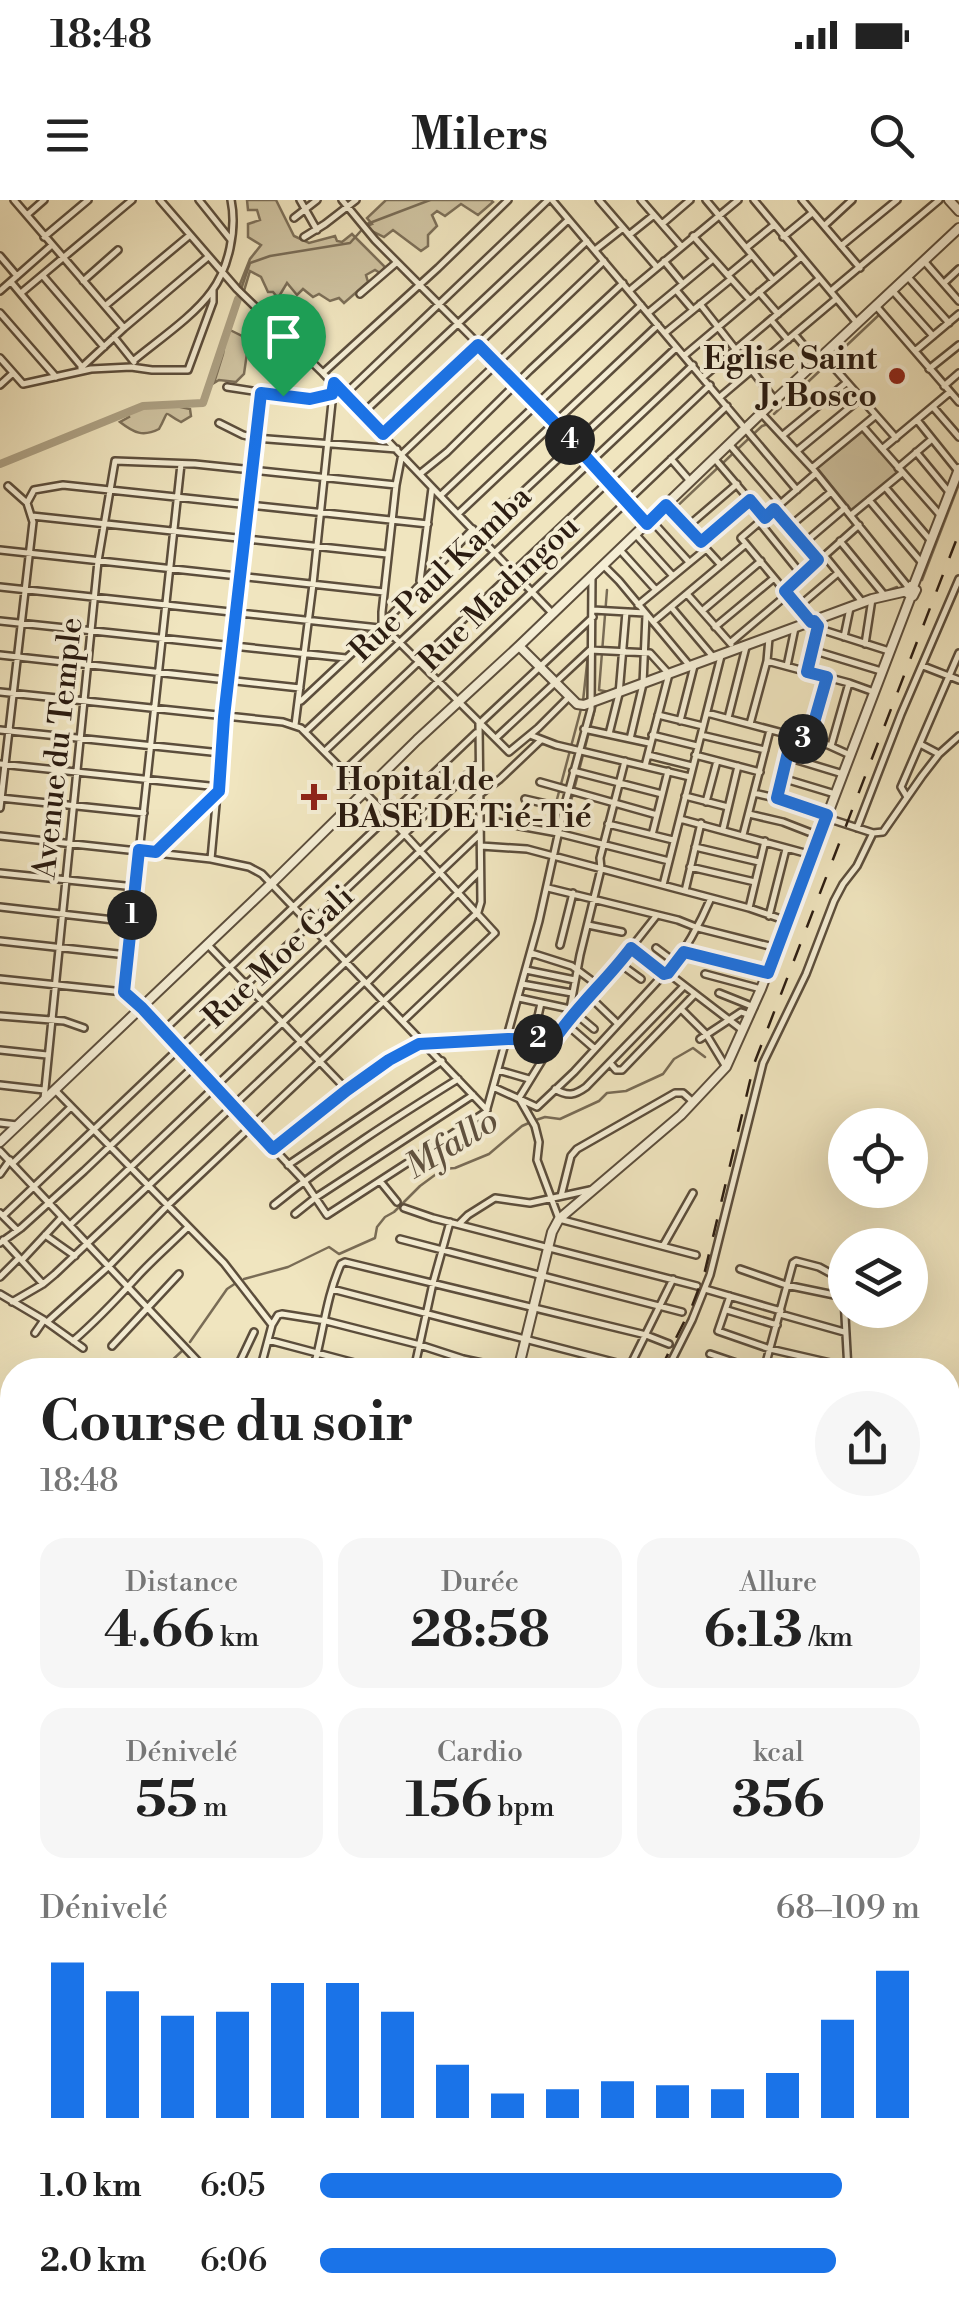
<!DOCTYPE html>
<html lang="fr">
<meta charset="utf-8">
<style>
body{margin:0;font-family:"Libre Bodoni",serif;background:#f6f6f6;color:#222;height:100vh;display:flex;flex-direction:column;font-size:38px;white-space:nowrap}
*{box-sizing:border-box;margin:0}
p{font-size:32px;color:#767676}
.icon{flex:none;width:55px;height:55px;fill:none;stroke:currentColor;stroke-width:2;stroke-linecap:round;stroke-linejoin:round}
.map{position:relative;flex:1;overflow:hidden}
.drawer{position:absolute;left:0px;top:1158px;width:960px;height:962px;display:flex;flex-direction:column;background:#fff;border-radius:40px 40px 0 0;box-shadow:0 10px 40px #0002}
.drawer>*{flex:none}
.buttons{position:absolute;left:828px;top:908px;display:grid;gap:20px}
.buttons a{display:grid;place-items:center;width:100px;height:100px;border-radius:50%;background:#fff;box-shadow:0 10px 40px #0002;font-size:50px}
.pin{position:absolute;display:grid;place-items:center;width:85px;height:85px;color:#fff;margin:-102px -42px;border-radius:50% 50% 50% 0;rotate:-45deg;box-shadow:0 0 10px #0007}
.pin .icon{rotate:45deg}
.km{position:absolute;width:50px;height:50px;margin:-25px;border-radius:50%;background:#222;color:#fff;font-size:28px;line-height:50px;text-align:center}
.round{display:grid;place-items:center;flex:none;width:105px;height:105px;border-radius:52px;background:#f6f6f6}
.overview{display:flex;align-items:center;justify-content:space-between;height:170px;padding:0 40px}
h1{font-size:55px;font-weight:700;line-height:75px}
.metrics{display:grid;grid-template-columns:repeat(3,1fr);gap:15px;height:170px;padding:10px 40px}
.metrics div{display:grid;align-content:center;border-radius:25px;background:#f6f6f6;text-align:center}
.metrics b{font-size:50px;font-weight:700}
.metrics small{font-size:28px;font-weight:400}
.metrics p{font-size:28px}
.chart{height:280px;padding:20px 40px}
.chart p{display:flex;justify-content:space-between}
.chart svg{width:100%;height:180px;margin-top:10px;stroke:#1a73e8;stroke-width:6}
ul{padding:0 40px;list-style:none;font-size:32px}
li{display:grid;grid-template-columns:160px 120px 1fr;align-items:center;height:75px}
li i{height:25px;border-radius:12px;background:#1a73e8}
.status{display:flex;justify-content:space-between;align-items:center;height:70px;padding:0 50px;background:#fff;direction:ltr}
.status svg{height:28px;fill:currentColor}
header{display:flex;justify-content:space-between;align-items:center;height:130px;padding:0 40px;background:#fff;font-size:45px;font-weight:700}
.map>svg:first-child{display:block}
.green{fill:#cfc3a1;stroke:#7d7059;stroke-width:2.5}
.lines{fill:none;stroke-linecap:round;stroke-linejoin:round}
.stream{stroke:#796c56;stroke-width:2.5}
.river{stroke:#ada184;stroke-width:8}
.minor-casing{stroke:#5c4e3c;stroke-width:10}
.tertiary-casing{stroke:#5c4e3c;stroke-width:12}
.minor{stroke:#f5eed5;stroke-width:5}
.tertiary{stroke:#f5eed5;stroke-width:8}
.rail{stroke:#2b1c11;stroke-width:2.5;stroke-dasharray:18 18;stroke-linecap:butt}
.route-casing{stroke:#fff;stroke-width:20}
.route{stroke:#1a73e8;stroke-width:12}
.poi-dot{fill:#8f2418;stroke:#f5eed5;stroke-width:4}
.labels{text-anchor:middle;stroke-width:8;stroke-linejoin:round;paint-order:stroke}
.poi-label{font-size:32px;font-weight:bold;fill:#2b1c11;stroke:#f5eed5;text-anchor:end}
.street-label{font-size:32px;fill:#2b1c11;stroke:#f5eed5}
.water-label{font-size:35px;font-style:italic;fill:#5f513f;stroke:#f5eed5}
</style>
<div class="status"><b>18:48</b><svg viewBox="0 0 49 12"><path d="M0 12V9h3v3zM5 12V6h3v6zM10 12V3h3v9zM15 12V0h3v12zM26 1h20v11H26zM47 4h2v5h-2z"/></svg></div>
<header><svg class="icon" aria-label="menu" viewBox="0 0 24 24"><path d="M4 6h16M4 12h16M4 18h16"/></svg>Milers<svg class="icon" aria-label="search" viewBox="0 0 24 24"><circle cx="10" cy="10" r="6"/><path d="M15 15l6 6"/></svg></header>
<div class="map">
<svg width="959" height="2118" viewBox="0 0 959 2118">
<rect width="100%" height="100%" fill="#f0e5bf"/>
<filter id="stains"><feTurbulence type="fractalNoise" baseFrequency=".002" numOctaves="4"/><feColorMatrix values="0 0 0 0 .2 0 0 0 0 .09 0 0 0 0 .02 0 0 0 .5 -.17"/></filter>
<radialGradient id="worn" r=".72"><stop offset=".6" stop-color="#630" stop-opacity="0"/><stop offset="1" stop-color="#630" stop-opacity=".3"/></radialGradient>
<!-- green -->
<path class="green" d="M 247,0 L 276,0 L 294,36 L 309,43 L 335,36 L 337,41 L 342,42 L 352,34 L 385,67 L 380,73 L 375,70 L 366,75 L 368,82 L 344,103 L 339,98 L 330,101 L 319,94 L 313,97 L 303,89 L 297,95 L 287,83 L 278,98 L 273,92 L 268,92 L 261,77 L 250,71 L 244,91 L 238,89 L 250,59 L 261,45 L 248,37 L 248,24 L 260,20 L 257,10 L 248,10 Z
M 386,0 L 491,0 L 493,2 L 478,15 L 461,4 L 445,16 L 437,11 L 432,15 L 437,26 L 428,35 L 428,46 L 421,51 L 393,30 L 384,37 L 368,29 L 367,26 L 372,24 L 367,18 Z
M 230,130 L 242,136 L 248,146 L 244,174 L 236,182 L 219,180 L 214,183 L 223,154 L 226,135 Z
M 176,206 L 190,209 L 191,216 L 181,222 C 161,212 171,208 159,229 C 143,237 134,233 120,222 L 129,217 L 127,213 L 143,207 Z
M 864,230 L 899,273 L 852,311 L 817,268 Z"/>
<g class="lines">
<!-- stream -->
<path class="stream" d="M 241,89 L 250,63 L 270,56 L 350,43 L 367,24 L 430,0
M 774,214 L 881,113
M 639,307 L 649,316
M 652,330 L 762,226 L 768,224
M 922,380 L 959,284
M 607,390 L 599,490 L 609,492
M 875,395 L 897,387
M 583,501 L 588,455
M 556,603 L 581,509
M 569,609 L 596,505
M 536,920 L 545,917 L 560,919 L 599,901 L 607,893 L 626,891 L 663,874 L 674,859 L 693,848 L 705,857
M 244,1079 L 288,1067 L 329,1047 L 339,1054 L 375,1038 L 377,1027 L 385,1017 L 394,1012 L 420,986 L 443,969 L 455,968 L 489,954 L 522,926 L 531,922
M 190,1142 L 227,1089 L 236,1083
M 157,1170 L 166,1166 L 183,1150
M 948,1282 L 959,1280
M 12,1305 L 4,1313 L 8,1328 L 12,1332
M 0,1582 L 12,1546
M 948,1641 L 959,1636
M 0,1781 L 5,1779 L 12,1766
M 161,2118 L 161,2117
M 214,2118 L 226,2108"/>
<!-- river -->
<path class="river" d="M 0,264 L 143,206 L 203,203 L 238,99"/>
<!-- minor casing -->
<g class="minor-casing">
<path id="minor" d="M 14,0 L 124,128
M 160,0 L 237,89 L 323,173 L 552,413
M 199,0 L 231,40
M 300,0 L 317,30
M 342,0 L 375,40 L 537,203 L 647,324
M 552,0 L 797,290
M 599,0 L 656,66
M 641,0 L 681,46
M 706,0 L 773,80
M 754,0 L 857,123
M 802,0 L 860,68
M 27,15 L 44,0
M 294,18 L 317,0
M 662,24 L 690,0
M 825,25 L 852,0
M 629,35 L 654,15
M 693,36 L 750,100
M 44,37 L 88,0
M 304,37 L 325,24 L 356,0
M 783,37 L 812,13
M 841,46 L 897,0
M 746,48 L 774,25
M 595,50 L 623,28
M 0,56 L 17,76
M 664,61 L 683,84
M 924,61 L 959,101
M 728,75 L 752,55
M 43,76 L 104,147
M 907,76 L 949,123
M 83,81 L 118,50
M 11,82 L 82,167
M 944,83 L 959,69
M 676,90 L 693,110
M 892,90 L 933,136
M 0,91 L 52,45
M 629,91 L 738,0
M 831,91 L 939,0
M 759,92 L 778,114
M 21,93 L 132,0
M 360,94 L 396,63
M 700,104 L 775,200
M 105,106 L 190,35
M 876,106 L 959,202
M 0,113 L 56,177
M 648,113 L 713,59
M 771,120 L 788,140
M 665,133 L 731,79
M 795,135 L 817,161
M 114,137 L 134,162
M 915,151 L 959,114
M 685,155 L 801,57
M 823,155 L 896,238
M 0,158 L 23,184 L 91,169 L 131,167 L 152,170 L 188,170 L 213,102 L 213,90
M 133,161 C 157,141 194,116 211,92 C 229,68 237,29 231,0
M 81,168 L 124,128 L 208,57
M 929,169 L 959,145
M 324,172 L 438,68 L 508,0
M 703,177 L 819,79
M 0,185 L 13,173
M 944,186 L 959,173
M 227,187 L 305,199 L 332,194
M 344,195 L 548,0
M 720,197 L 836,99
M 933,207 L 959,237
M 363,213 L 568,20
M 761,213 L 812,268 L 909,388
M 917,220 L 958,271
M 219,223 L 243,235 L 255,238 L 397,249
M 863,227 L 941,316
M 383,234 L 587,41
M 783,235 L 846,183
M 729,244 L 781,304
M 882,249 L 950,192
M 797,251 L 860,199
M 916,252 L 949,292
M 714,258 L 764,317
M 671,259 L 690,281
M 812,268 L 875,216
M 898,268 L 932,239
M 421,273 L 447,252 L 530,170 L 623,83
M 885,287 L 931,341
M 441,295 L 641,105
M 869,300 L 922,363
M 27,303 L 34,290 L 63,285 L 428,324
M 666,305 L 721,365
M 775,309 L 818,360
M 458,314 L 658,125
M 851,315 L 902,273
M 32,316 L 387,354
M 651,320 L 689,362
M 760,323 L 802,375
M 790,326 L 831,292
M 687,327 L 737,284
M 478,334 L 676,148
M 636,335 L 673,376
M 840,341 L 885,396
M 701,342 L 750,301
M 804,343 L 845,308
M 746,344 L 809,420
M 0,350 L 384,392
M 620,350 L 656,390
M 824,355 L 863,403
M 603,365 L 619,381 L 689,465
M 420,381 L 432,288
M 0,387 L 379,428
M 785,391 L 859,325
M 687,394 L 731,444
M 638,405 L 706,349
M 671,407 L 714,458
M 798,407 L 838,373
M 593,410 L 645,413
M 702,411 L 761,361
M 0,421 L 346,458
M 814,421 L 823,430 L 889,451
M 653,422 L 746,344 L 741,338 L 815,274
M 715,427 L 774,378
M 844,437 L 850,408
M 730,443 L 788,394
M 865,444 L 872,399
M 812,450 L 881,471
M 0,455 L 300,488
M 767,461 L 849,483 L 874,492
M 787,466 L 795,428
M 923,466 L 959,480
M 807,472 L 817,426
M 0,492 L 283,522 L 301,528 L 388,616 L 495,733 L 403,821
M 569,497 L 538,528 L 509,552 L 382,425 L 382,412 L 396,285 L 402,254 L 604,61
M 301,501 L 382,425 L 473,329
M 707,513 L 828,545 L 850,555
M 658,515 L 703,526
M 728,518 L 746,447
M 680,521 L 694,466
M 479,524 L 593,417
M 750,524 L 767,461 L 769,438
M 295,525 L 313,384 L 334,183
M 584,529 L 649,543
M 0,530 L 221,553
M 306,531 L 693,165
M 609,534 L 619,494 L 626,412
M 530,535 L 556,545 L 690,577
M 652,535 L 697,546
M 701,535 L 765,550
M 496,538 L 590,450 L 650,453 L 669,474 L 645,566
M 630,539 L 643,484 L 646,415
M 809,540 L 827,477
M 920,544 L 939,554
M 831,546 L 849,483
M 325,551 L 710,185
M 648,555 L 692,566
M 695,555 L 760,572
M 787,557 L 843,574
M 0,564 L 219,587
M 344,571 L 727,206
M 573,571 L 662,594
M 782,578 L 835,594
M 540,582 L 657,615
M 754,593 L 800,604 L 827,615
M 685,596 L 728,607
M 907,597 L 901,587 L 959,453
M 0,598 L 144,613
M 777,598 L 792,536
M 525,599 L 564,608
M 706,602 L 717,561
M 0,608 L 33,322 L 27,303 L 8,286
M 749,614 L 783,622 L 819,636
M 827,618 L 873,633 L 883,632 L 922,576 L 939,554 L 959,536
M 680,619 L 812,655
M 497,622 L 558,633 L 669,661
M 608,624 L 673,640
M 857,628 L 901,514 L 959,379
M 723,629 L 738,566
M 652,635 L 668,571
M 743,635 L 770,530
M 0,636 L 211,659 L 249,667 L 262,674 L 487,910
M 481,646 L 527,649 L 749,708 L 787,721
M 695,647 L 759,662
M 157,652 L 219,591
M 211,659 L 224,517 L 261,193
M 690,667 L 755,682
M 0,673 L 135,687
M 663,685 L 721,456
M 548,688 L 678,720 L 698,728 L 777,748
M 685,691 L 701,623
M 0,707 L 131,722
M 749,708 L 765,641
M 657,715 L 619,763 L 588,795 L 565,823 L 519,898 L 535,926 L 539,942 L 537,960 L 559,1019 L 696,1055
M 769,716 L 786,649
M 588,725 L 622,732
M 0,741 L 127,755
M 208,745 L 347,890
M 560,745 L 573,693
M 631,748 L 664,774
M 656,748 L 676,763
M 684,752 L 767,773
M 531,753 L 572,766 L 599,786
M 619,763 L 641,779
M 526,770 L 575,780
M 668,773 L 741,829
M 705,774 L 761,789
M 0,779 L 124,792 L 142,808 L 304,981 L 327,1015 L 486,912 L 539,721 L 564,608 L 591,509 L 592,376
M 367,783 L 479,672
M 522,784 L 572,793
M 124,792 L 181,264
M 719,793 L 754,807
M 588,795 L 617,823
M 519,798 L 570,809 L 594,829
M 570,809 L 580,755 L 601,669 L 600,658 L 625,561
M 682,810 L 706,834 L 726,867
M 0,816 L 64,821 L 84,828
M 565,823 L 595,849
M 163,831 L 476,533
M 533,839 L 541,803
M 700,839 L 741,812 L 750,815
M 0,850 L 47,855
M 610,863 L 616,870 L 622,870 L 695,794
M 498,870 L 529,879
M 0,885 L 44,890
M 493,887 L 537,907 L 574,872 L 664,774 L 668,773 C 686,749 699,726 711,698
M 555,889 C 568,897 575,895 586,887 L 684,786
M 55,890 L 224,1063 L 272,1125
M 44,899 L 98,361 L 115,261 L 195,264 L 396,285
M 0,923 L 17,925
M 273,949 L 347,890 L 389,860 L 419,844 L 508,839 L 554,840
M 0,951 L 206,1170
M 13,963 L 71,907
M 288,965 L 442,861
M 0,974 L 10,960
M 380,981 L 397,1002
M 561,996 L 571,956 L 577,949 L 675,893 L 683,893 L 692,901
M 274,1005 C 332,958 395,918 458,879
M 404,1008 L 433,1018 L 697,1086
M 0,1013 L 17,1030
M 295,1014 L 315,998 L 473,895
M 3,1016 L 478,564
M 459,1024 L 468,1015 L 495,998 L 530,1003 L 590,990
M 70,1025 L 479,635
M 45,1035 L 75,1056
M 400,1039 L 682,1112
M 3,1040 L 43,1084
M 0,1043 L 21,1028 L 84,971 L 479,595 L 500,579 L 541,540
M 663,1046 L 693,993
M 22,1060 L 62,1017
M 740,1069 L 786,1085 L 844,1097
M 0,1077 L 19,1058
M 332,1089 L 644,1170
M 705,1089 L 781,1111
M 0,1094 L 44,1120 L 83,1148
M 730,1096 L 718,1131 L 770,1149 L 848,1167
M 12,1102 L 43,1084 L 55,1074 L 364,782
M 727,1110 L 777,1125
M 780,1114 L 844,1132
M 47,1122 L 109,1066 L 167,1006 L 478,712 L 481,702 L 479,524
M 35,1133 L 44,1120
M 268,1140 L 381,1170
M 73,1141 C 96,1121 116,1100 136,1078 C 152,1060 171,1044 188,1027
M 112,1146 L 179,1074
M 710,1154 L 757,1170
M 236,1170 L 254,1132
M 260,1170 L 272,1125 L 278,1115 L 282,1114 L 326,1121 L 420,1145 L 463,1159 L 515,1170
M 313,1170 C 323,1135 326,1097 341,1064 L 345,1062 L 646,1135 L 669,1144
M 414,1170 L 433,1083 L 450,1022
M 628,1170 L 673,1079
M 667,1170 L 692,1120 L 710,1075 L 763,863 L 806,774 L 834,701 L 843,684 L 857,666 L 873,633
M 764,1170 L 793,1063 L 796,1061 L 819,1067 L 843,1080 L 848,1170
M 0,1224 L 12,1228
M 948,1224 L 959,1225
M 948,1261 L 952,1274
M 0,1270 L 6,1272
M 948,1310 L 959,1306
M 948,1334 L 959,1338
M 0,1365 L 12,1369
M 948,1370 L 959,1369
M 0,1409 L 12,1407
M 0,1473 L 10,1473
M 948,1502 L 954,1515
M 948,1532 L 959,1567
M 948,1575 L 959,1571
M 0,1692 L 12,1669
M 948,1702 L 959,1690
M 948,1739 L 959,1730
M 0,1751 L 12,1744
M 948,1764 L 959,1780
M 948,1774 L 959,1766
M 948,1810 L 959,1802
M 948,1846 L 959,1838
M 948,1884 L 959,1876
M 948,1899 L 959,1914
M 0,1906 L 12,1906
M 948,1959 L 959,1951
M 0,1964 L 12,1965
M 0,1997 L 12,2000
M 948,2008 L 959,2028
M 0,2027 L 12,2029
M 0,2057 L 12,2058
M 948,2058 L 959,2051
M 948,2075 L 959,2092
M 0,2086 L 12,2087
M 26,2108 L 33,2118
M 254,2108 L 264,2118
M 423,2108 L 425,2118
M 805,2108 L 813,2118
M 875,2108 L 883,2118
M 807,2110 L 820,2108
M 0,2113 L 12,2105
M 233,2115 L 235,2118
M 41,2118 L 57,2108
M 171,2118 L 173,2108
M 277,2118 L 289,2108
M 684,2118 L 689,2108
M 730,2118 L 738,2108
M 765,2118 L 771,2108
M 913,2118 L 927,2108"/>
</g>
<!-- tertiary casing -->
<g class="tertiary-casing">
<path id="tertiary" d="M 949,0 L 959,11
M 911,386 L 916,390 L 913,396 L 907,393 L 908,389 Z
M 913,387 L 959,269
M 519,446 L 577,504 L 584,505 L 872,399 L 907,391
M 0,942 L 272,683 L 417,540 L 519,446 L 775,200 L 959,28
M 518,1170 L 552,1032 L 559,1019 L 681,915 L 726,867 L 761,789 L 911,396
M 948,1518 L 959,1513
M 0,1584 L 12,1586
M 948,1605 L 959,1621
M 473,2108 L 475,2118"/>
</g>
<!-- minor -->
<use href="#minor" class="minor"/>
<!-- tertiary -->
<use href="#tertiary" class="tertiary"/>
<!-- rail -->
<path class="rail" d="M 660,1170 L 692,1106 L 704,1075 L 754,864 L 959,333
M 489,2108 L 490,2118"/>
</g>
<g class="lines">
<!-- route casing -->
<g class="route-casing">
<path id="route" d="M 478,145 L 555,223 L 647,324 L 666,305 L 701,342 L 750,300 L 765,318 L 774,309 L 818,360 L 785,391 L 811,422 L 814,421 L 818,426 L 807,472 L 827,477 L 809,540 L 792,536 L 777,598 L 827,615 L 768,773 L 684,752 L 668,773 L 664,774 L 631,748 C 607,780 577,806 554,840 L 508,839 L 419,844 L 389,860 L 347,890 L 273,949 L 142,808 L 124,792 L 139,650 L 156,652 L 219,591 L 224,517 L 261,193 L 310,199 L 332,194 L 334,183 L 383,234 Z"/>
</g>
<!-- route -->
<use href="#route" class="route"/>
</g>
<!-- markers -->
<g class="poi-dot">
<circle cx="897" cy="176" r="10"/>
<path d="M309 582h10v10h10v10h-10v10h-10v-10h-10v-10h10z"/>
</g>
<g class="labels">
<!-- poi labels -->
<g class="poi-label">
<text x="877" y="169">Eglise Saint<tspan x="877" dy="37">J. Bosco</tspan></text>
<text x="336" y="590" text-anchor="start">Hopital de<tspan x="336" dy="37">BASE DE Tié-Tié</tspan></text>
</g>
<!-- street labels -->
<g class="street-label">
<text transform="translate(440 373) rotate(-44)" y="11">Rue Paul Kamba</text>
<text transform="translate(498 393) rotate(-44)" y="11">Rue Madingou</text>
<text transform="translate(57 548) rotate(-84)" y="11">Avenue du Temple</text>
<text transform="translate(278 756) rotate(-43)" y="11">Rue Moe Gali</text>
</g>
<!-- water labels -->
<g class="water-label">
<text transform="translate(451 943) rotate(-31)" y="12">Mfallo</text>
</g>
</g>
<rect width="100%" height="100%" filter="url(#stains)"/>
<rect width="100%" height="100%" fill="url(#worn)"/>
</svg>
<div class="buttons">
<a><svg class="icon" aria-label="locate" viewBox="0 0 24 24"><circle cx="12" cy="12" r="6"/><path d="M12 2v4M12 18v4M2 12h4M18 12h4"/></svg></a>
<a><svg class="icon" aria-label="layers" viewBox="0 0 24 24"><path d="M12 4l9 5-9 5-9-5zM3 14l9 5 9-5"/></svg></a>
</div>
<div class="pin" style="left:283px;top:196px;background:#1e9e55"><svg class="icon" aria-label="arrive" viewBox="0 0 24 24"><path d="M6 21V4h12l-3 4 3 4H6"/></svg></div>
<b class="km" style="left:132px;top:715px">1</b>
<b class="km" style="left:538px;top:839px">2</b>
<b class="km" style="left:803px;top:539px">3</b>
<b class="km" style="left:570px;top:240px">4</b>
<section class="drawer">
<div class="overview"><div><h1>Course du soir</h1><p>18:48</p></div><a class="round"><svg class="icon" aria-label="share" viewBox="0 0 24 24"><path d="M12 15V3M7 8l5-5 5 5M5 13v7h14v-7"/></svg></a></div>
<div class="metrics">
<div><p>Distance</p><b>4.66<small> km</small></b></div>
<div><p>Durée</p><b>28:58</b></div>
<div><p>Allure</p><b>6:13<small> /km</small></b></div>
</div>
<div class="metrics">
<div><p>Dénivelé</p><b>55<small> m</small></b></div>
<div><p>Cardio</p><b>156<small> bpm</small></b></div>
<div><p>kcal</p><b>356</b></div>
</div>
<div class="chart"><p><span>Dénivelé</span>68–109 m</p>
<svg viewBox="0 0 160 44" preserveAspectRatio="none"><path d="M5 44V6M15 44V13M25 44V19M35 44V18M45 44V11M55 44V11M65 44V18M75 44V31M85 44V38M95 44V37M105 44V35M115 44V36M125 44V37M135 44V33M145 44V20M155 44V8"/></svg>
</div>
<ul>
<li><b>1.0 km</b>6:05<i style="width:87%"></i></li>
<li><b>2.0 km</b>6:06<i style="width:86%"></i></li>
</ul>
</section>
</div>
